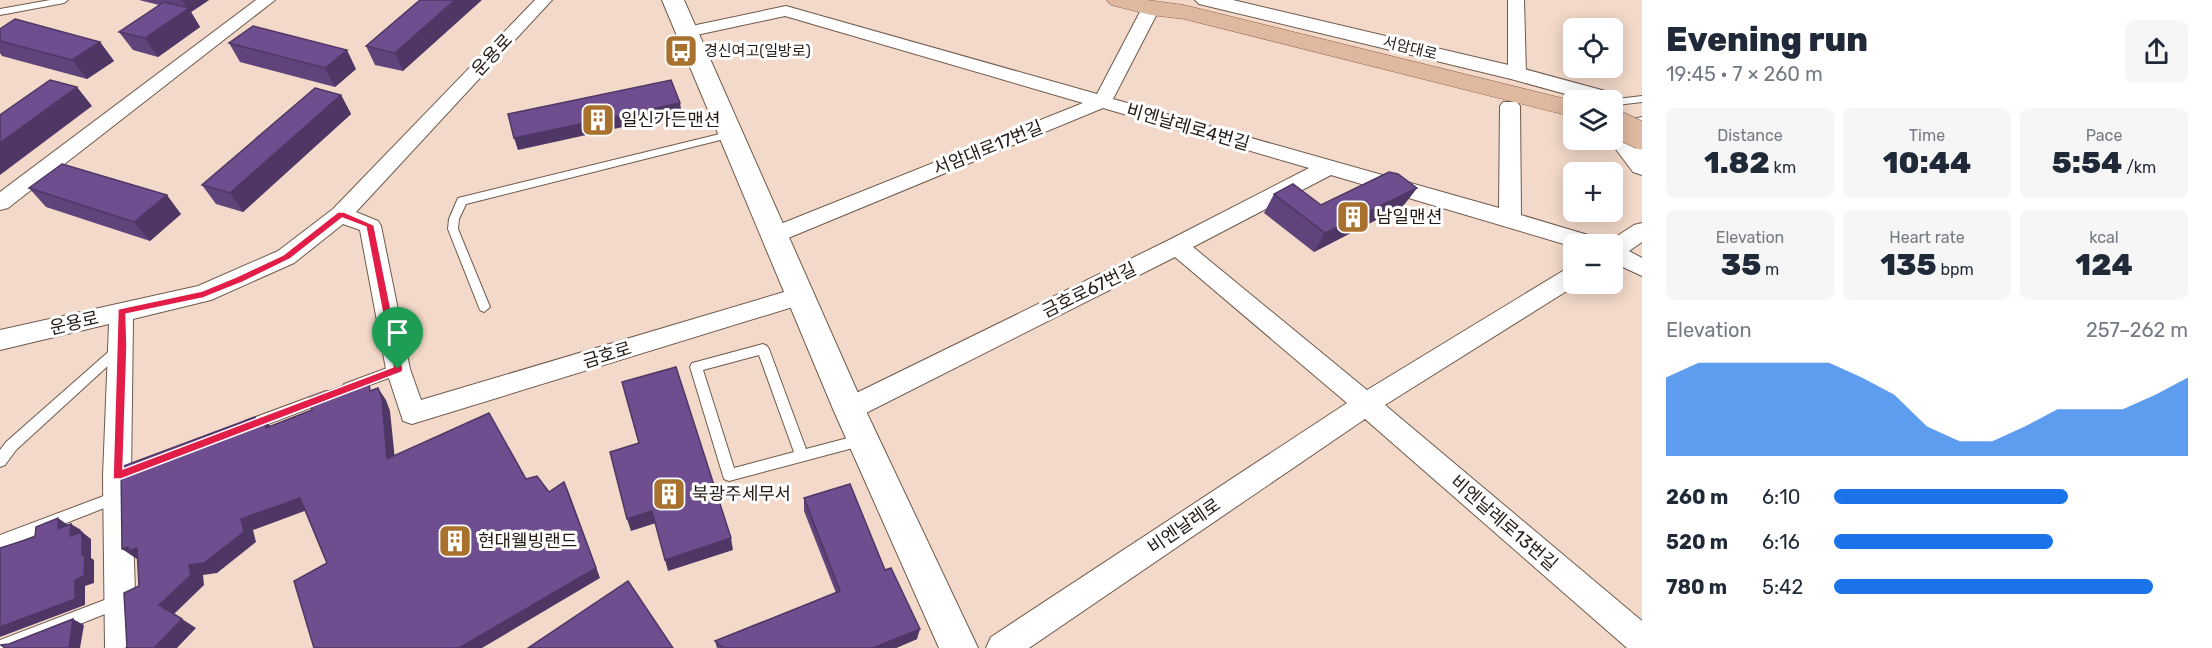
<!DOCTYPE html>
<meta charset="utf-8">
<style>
body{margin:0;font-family:Rubik,"Noto Sans KR",sans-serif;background:#f6f6f7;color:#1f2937;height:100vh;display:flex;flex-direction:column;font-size:22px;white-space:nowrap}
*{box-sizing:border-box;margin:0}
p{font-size:20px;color:#747a83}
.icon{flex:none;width:33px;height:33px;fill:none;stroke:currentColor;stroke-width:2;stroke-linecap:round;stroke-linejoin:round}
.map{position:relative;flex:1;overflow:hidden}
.side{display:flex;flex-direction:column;background:#fff;width:570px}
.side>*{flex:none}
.controls{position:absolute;left:1563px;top:18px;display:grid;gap:12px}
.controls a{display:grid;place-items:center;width:60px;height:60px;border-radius:9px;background:#fff;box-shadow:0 3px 15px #0003;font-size:30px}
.pin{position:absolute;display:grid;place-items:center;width:51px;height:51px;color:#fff;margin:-62px -26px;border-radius:50% 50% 50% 0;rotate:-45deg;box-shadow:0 0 6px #0007}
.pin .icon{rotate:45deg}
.round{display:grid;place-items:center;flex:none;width:63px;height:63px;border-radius:9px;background:#f6f6f7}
.summary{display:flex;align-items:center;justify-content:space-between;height:102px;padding:0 24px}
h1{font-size:33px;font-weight:800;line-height:45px}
.stats{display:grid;grid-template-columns:repeat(3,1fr);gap:9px;height:102px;padding:6px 24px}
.stats div{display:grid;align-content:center;border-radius:9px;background:#f6f6f7;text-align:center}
.stats b{font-size:30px;font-weight:800}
.stats small{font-size:16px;font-weight:400}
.stats p{font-size:16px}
.chart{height:168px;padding:12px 24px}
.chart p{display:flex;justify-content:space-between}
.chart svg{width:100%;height:108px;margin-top:6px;fill:#1a73e8;opacity:.7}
ul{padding:0 24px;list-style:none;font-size:20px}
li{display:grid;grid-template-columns:96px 72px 1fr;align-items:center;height:45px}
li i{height:15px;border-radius:8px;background:#1a73e8}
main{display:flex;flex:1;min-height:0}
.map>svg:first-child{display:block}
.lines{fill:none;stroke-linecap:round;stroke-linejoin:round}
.service-casing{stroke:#6f5a4c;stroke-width:2}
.minor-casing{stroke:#6f5a4c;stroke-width:2}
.tertiary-casing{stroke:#6f5a4c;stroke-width:2}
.primary-casing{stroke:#8f6246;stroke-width:1}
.service{fill:#fff;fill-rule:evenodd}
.minor{fill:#fff;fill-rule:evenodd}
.tertiary{fill:#fff;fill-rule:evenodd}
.primary{fill:#dfb8a0;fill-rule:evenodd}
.primary-bridge-casing{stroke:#8f6246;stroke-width:28;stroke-linecap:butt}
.primary-bridge{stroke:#dfb8a0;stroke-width:27}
.wall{fill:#5f437b}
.shaded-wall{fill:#4e3764}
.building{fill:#6f4e8f;stroke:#4e3764;stroke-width:1.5}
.route{fill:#e11d48;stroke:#fff;stroke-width:1.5;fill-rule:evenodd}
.labels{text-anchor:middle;stroke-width:6;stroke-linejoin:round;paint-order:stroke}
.far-street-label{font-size:15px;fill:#231a14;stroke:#fff}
.far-poi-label{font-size:15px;fill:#231a14;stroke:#fff;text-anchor:start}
.street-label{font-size:18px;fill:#231a14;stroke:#fff}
.poi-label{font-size:18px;fill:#231a14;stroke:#fff;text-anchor:start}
</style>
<main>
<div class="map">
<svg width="1642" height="648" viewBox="0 0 1642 648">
<rect width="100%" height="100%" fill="#f2d9c9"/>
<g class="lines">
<!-- service casing -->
<g class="service-casing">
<path id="service" d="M 50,0 L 68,0 L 64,3 L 0,15 L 0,9 Z
M 1642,96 L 1642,102 L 1617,105 L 1612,102 L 1617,99 Z
M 732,131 L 736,132 L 736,136 L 466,204 L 459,219 L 458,229 L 490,307 L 484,312 L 480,310 L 448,229 L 449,219 L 458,198 Z
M 119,344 L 123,346 L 125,349 L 123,352 L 16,450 L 5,465 L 0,467 L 0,450 L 6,442 L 115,346 Z
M 763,344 L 767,346 L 769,349 L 806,449 L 863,434 L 868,436 L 870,440 L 868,444 L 729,481 L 724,479 L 690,367 L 692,363 L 696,362 ZM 759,355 L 794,452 L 734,468 L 703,370 Z
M 398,364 L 402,365 L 404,369 L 402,373 L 348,393 L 344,392 L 342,388 L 344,384 Z
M 326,391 L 331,392 L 332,396 L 331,400 L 250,431 L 245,429 L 243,425 L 245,421 Z
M 117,491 L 122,493 L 124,497 L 122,501 L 0,549 L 0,535 Z
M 120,594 L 125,596 L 128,601 L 125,606 L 20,648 L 0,648 L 0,640 Z"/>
</g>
<!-- minor casing -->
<g class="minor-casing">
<path id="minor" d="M 256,0 L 275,0 L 8,208 L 0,210 L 0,192 Z
M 535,0 L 552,0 L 356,212 L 378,221 L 381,226 L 410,369 L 421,400 L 801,287 L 809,290 L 813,296 L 809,302 L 412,424 L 403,421 L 386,369 L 360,230 L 343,224 L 294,263 L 211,300 L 133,319 L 131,476 L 137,648 L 105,648 L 103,476 L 109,324 L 0,350 L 0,330 L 198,286 L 278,251 L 333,209 Z
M 1508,0 L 1524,0 L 1526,74 L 1524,78 L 1510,78 L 1508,74 Z
M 1151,3 L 1157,4 L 1160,8 L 1113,99 L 1499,208 L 1500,106 L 1503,102 L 1517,102 L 1520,106 L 1521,215 L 1598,238 L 1601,244 L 1574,244 L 1574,247 L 1331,175 L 1193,247 L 1367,390 L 1566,269 L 1574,267 L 1574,284 L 1578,284 L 1385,405 L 1642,621 L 1642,648 L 1627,648 L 1365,419 L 1029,648 L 986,648 L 991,637 L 1347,403 L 1175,257 L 858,417 L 849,420 L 840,417 L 836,409 L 840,401 L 1169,240 L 1309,168 L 1103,108 L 776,243 L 768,241 L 765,235 L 768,229 L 1083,103 L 785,16 L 687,37 L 681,36 L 678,32 L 681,28 L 687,27 L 786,6 L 1097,94 L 1142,8 L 1145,4 Z
M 1642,223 L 1642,242 L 1629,251 L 1642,258 L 1642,276 L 1612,262 L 1612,244 L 1605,244 L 1634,225 Z"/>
</g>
<!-- tertiary casing -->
<g class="tertiary-casing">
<path id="tertiary" d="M 662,0 L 684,0 L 865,409 L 978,648 L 939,648 L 833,409 Z
M 1195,0 L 1233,0 L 1517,67 L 1620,95 L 1624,100 L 1620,105 L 1612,107 L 1612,100 L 1587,100 L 1511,79 L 1199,4 Z
M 1642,117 L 1642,136 L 1636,141 L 1642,149 L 1642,175 L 1633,172 L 1609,140 L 1612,140 L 1612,133 L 1633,119 Z"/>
</g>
<!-- primary casing -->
<g class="primary-casing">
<path id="primary" d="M 1107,0 L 1147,0 L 1184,5 L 1574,101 L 1574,117 L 1184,19 L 1151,15 L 1111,5 Z"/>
</g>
<!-- service -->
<use href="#service" class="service"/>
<!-- minor -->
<use href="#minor" class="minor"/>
<!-- tertiary -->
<use href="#tertiary" class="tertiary"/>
<!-- primary -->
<use href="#primary" class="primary"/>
<!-- primary-bridge casing -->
<g class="primary-bridge-casing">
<path id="primary-bridge" d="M 1612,122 L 1642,136"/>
</g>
<!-- primary-bridge -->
<use href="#primary-bridge" class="primary-bridge"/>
</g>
<!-- wall -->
<path class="wall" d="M 139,0 L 209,0 L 191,12 L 200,27 L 158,57 L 133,50 L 119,32 L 159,5 Z
M 420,0 L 403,71 L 375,65 L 366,46 Z
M 0,29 L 100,42 L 114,61 L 87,79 L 2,56 L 0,53 Z
M 229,43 L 356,69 L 335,87 L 240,62 Z
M 341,95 L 351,114 L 243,212 L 216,204 L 202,185 Z
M 29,188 L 181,214 L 150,241 L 46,207 Z
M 1417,188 L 1403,206 L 1314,252 L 1264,213 L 1274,194 L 1321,205 Z
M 804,498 L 885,570 L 917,639 L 896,648 L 717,648 L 715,641 L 836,593 L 804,511 Z"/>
<!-- shaded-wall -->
<path class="shaded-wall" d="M 182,0 L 209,0 L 191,12 L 200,27 L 158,57 L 145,38 L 188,9 Z
M 455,0 L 482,0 L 403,71 L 395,53 Z
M 100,42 L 114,61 L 87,79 L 72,60 Z
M 347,50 L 356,69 L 335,87 L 325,68 Z
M 77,87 L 92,106 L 0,175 L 0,143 Z
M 341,95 L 351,114 L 243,212 L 230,193 Z
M 680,103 L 682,114 L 518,150 L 514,138 Z
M 1417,188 L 1403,206 L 1314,252 L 1325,233 Z
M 167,195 L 181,214 L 150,241 L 134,222 Z
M 378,388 L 386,400 L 390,411 L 396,470 L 387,459 Z
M 264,419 L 275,431 L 266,428 Z
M 564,482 L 569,493 L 600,578 L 482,648 L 459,648 Z
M 300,498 L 310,509 L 253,530 L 256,542 L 217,573 L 203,575 L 204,585 L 174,614 L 159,605 L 189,565 L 241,519 Z
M 652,511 L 656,523 L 631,531 L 627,519 Z
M 58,518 L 68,525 L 58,529 Z
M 71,524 L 81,530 L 80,543 L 70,536 Z
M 82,532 L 91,539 L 91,558 L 94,560 L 94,583 L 85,586 L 85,605 L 0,637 L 0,627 L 75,580 L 82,555 Z
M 731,538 L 733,550 L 668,571 L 665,560 Z
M 128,547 L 137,548 L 138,558 L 137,559 L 122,549 Z
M 73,619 L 84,625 L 80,648 L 69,648 Z
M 182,619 L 196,628 L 177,648 L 154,648 Z
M 920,629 L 917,639 L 896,648 L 873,648 Z"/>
<!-- building -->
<path class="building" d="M 420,0 L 455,0 L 395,53 L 366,46 Z
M 164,2 L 189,8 L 145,38 L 119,32 Z
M 15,19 L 100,42 L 72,60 L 0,41 L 0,29 Z
M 253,26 L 347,50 L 325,68 L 229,43 Z
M 50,80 L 77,87 L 0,143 L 0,115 Z
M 671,80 L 680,103 L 514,138 L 508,114 Z
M 315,88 L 341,95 L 230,193 L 202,185 Z
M 62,164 L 167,195 L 134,222 L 29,188 Z
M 1389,172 L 1398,174 L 1417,188 L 1325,233 L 1274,194 L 1293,184 L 1321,205 Z
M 676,367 L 731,538 L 665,560 L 652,511 L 627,519 L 610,452 L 639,443 L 622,382 Z
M 359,380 L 361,386 L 369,383 L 370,391 L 378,388 L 382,399 L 387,459 L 489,413 L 526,479 L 537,476 L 549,492 L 564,482 L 596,568 L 459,648 L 314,648 L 294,581 L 327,563 L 300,498 L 241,519 L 244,532 L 204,563 L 189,565 L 191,575 L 159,605 L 182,619 L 154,648 L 126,648 L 127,647 L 124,593 L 139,586 L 137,548 L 128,551 L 128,547 L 122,549 L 121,467 L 255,417 L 256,422 L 264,419 L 266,428 L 312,410 L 310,398 Z
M 850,484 L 885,570 L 891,568 L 920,629 L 873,648 L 724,648 L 715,641 L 840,591 L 804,498 Z
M 58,518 L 58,529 L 71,524 L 70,536 L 82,532 L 82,555 L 85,554 L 84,576 L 75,580 L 75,599 L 0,627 L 0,548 L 35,537 L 36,527 Z
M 628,581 L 673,648 L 528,648 Z
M 73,619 L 69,648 L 5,648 L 1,645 L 9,644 Z"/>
<!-- route -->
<path class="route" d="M 338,212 L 344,212 L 374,225 L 403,369 L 402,372 L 121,479 L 113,479 L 118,309 L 202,291 L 236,277 L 283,255 ZM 342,218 L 366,227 L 393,367 L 123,469 L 127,346 L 126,314 L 203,298 L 243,282 L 290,259 Z"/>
<!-- icons -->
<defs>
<g id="bus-square" transform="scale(1.725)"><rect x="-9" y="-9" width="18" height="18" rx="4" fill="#a8712d" stroke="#fff"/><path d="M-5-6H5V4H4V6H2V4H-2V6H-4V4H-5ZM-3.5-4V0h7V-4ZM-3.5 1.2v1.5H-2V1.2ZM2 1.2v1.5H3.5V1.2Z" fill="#fff"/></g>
<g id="building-square" transform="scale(1.725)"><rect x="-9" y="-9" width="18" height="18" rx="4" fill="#a8712d" stroke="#fff"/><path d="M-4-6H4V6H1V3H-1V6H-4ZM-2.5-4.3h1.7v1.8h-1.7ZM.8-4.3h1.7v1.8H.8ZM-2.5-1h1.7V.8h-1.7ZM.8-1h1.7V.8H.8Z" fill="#fff"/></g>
</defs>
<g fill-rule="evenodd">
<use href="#bus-square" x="681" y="51"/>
<use href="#building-square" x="598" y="120"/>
<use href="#building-square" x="1353" y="217"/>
<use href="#building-square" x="669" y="494"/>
<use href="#building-square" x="455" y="541"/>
</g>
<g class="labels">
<!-- far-street labels -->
<g class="far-street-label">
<text transform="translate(1410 48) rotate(14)" y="5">서암대로</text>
</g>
<!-- far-poi labels -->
<g class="far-poi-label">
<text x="704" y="56">경신여고(일방로)</text>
</g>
<!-- street labels -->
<g class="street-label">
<text transform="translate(492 55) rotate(-47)" y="6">운용로</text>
<text transform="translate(1188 127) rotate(16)" y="6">비엔날레로4번길</text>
<text transform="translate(988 148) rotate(-22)" y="6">서암대로17번길</text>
<text transform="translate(1089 290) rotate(-26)" y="6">금호로67번길</text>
<text transform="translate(74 323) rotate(-13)" y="6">운용로</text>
<text transform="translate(607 355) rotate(-17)" y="6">금호로</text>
<text transform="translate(1504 523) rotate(41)" y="6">비엔날레로13번길</text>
<text transform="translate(1184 526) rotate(-34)" y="6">비엔날레로</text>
</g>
<!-- poi labels -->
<g class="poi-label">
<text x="621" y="126">일신가든맨션</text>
<text x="1376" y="223">남일맨션</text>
<text x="692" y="500">북광주세무서</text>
<text x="478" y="547">현대웰빙랜드</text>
</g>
</g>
</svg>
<div class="controls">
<a><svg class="icon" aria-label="locate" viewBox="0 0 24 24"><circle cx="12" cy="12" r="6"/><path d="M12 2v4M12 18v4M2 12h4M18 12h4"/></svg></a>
<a><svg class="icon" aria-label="layers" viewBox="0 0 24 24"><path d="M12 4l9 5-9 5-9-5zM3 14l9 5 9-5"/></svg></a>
<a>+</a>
<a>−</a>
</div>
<div class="pin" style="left:398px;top:369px;background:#1e9e55"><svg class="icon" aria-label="arrive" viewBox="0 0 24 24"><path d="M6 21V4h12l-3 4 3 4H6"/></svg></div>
</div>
<section class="side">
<div class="summary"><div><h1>Evening run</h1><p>19:45 · 7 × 260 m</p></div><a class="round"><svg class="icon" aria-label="share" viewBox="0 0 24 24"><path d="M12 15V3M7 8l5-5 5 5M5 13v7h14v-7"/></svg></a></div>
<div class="stats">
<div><p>Distance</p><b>1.82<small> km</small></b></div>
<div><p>Time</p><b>10:44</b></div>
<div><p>Pace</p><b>5:54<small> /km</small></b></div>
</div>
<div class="stats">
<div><p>Elevation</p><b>35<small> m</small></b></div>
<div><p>Heart rate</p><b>135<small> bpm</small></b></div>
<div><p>kcal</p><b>124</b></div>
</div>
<div class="chart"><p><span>Elevation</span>257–262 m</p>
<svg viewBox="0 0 160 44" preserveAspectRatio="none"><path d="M0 44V12L10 6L20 6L30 6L40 6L50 6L60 12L70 19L80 32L90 38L100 38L110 32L120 25L130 25L140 25L150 19L160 12V44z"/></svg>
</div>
<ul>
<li><b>260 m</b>6:10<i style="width:66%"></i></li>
<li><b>520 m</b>6:16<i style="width:62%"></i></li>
<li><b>780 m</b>5:42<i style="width:90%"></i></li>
</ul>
</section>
</main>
